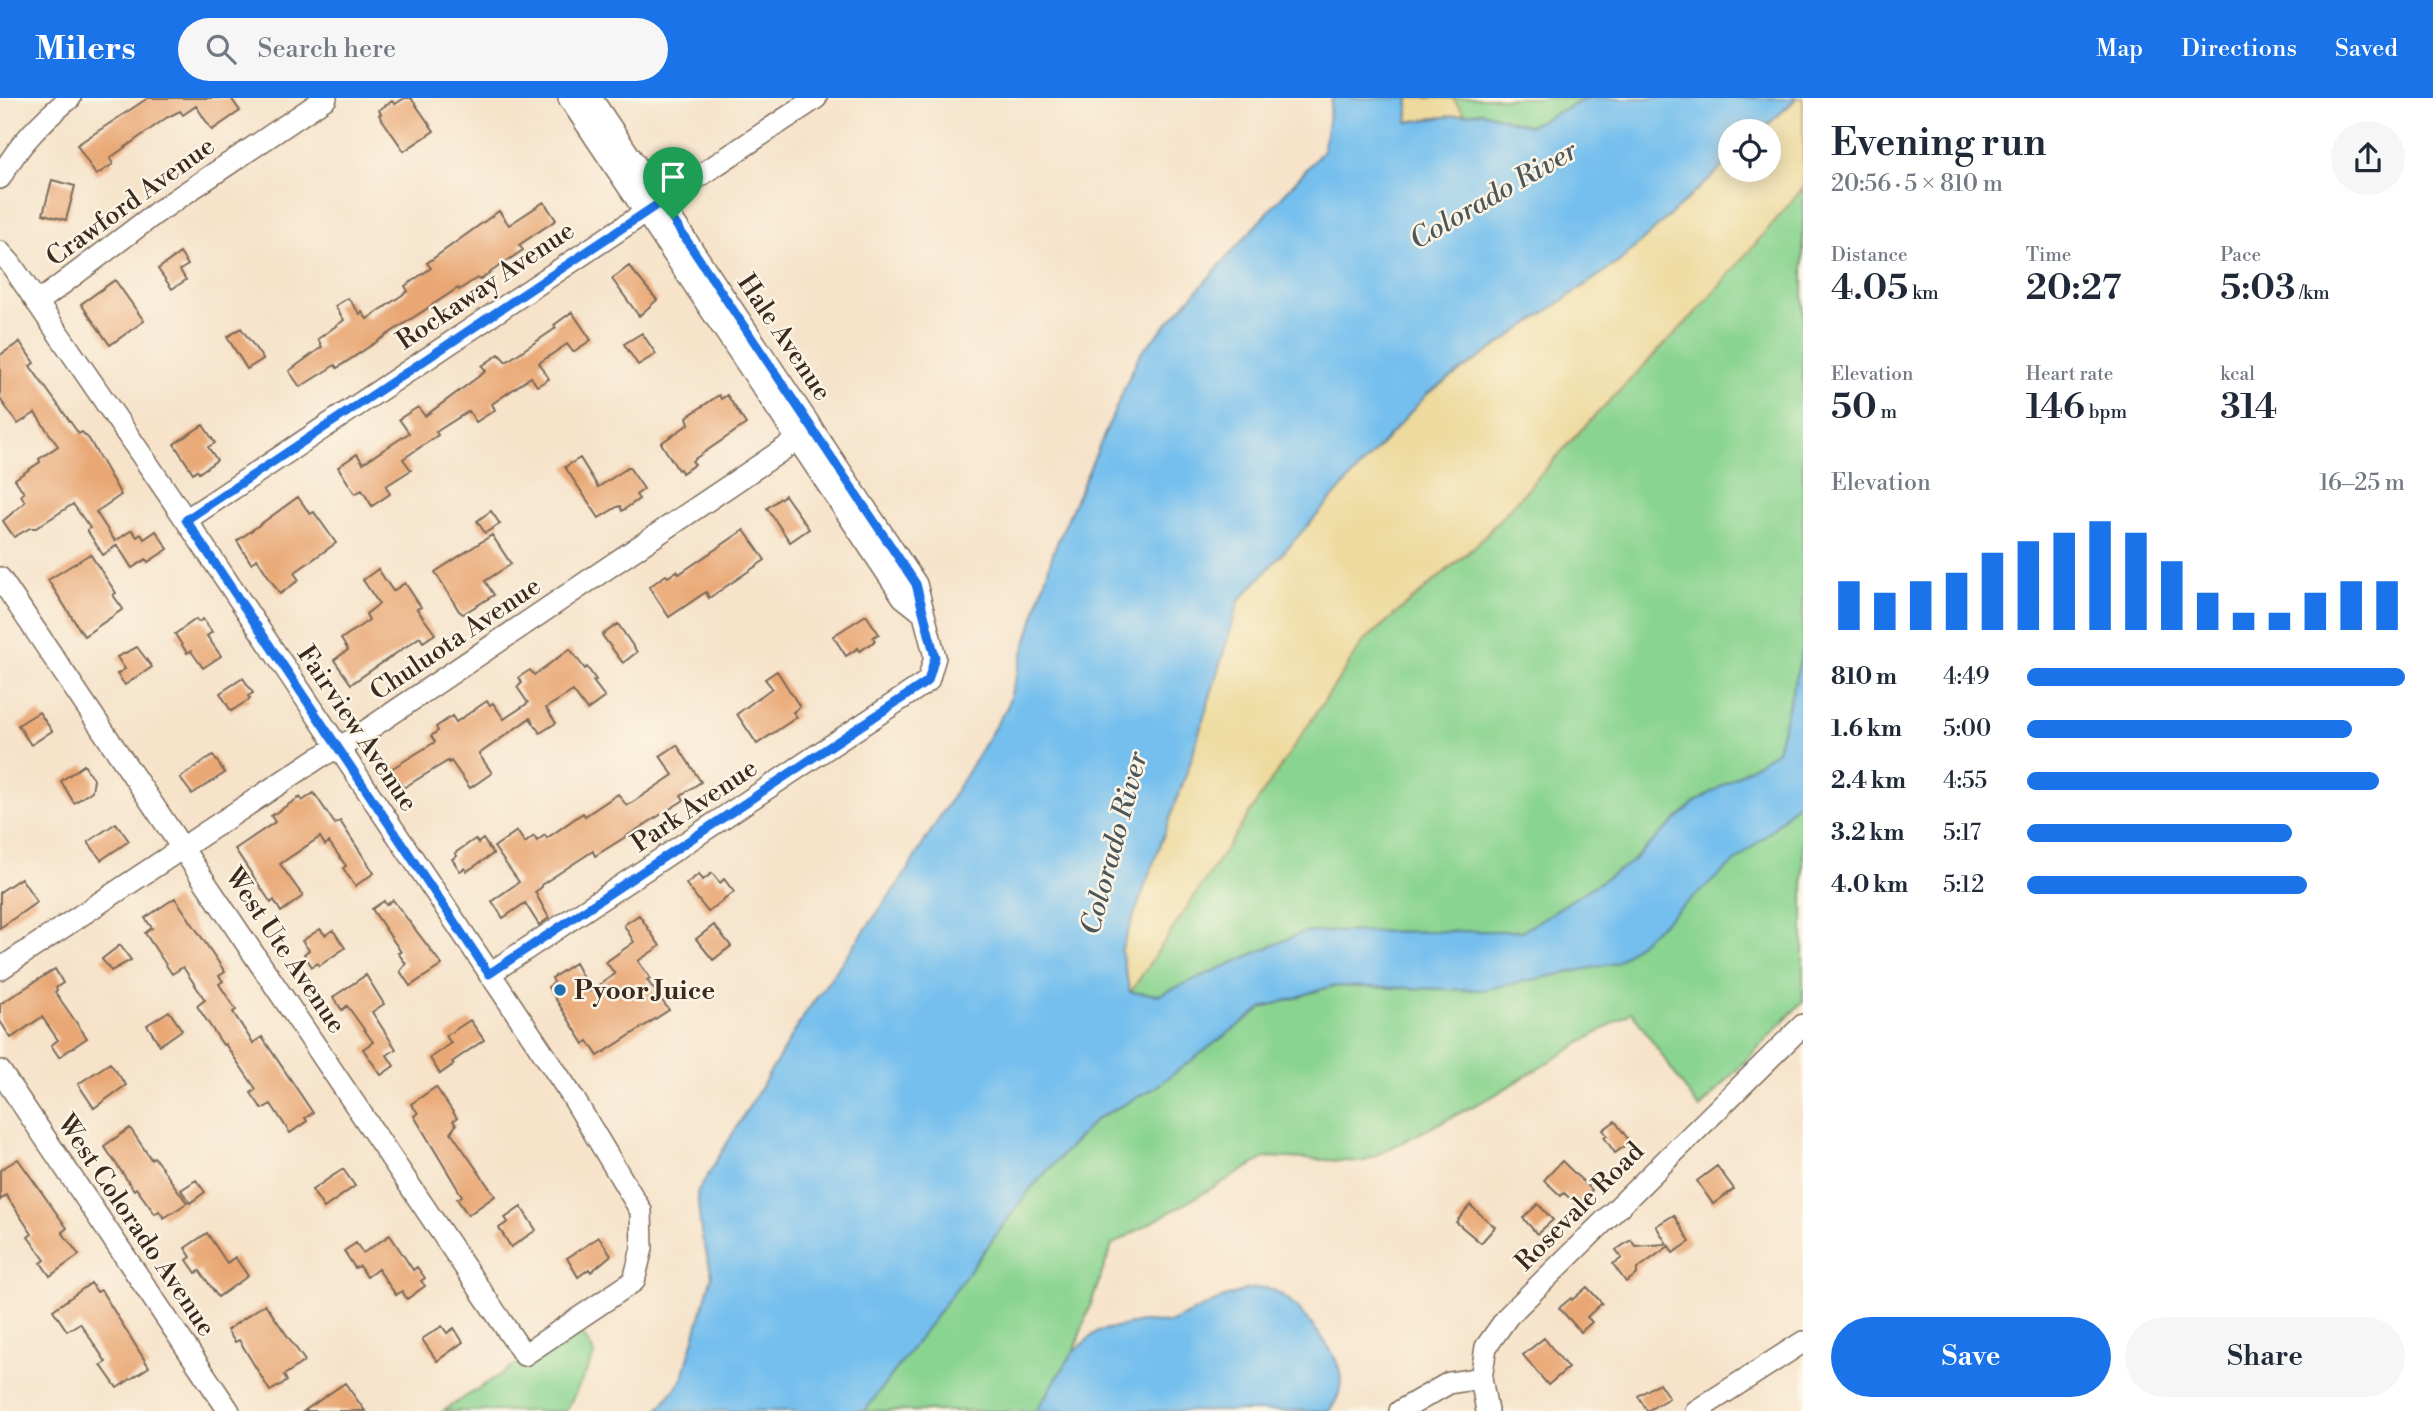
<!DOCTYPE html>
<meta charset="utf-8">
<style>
body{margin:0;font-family:"Libre Bodoni",serif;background:#f6f6f7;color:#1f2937;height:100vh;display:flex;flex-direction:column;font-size:26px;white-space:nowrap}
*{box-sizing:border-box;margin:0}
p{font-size:23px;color:#747a83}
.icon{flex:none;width:38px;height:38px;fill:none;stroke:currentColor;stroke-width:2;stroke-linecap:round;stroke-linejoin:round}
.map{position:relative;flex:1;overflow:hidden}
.details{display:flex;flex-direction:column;background:#fff;width:630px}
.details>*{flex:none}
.fabs{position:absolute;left:1718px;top:21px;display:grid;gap:14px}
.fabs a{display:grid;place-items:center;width:63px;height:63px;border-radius:50%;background:#fff;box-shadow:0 4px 18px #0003;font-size:35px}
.pin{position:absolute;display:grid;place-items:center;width:60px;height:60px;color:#fff;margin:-72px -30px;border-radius:50% 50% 50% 0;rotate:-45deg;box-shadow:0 0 7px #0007}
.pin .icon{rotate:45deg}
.round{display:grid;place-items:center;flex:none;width:74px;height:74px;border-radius:37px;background:#f6f6f7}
.overview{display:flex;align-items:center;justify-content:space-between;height:119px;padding:0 28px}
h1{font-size:38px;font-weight:600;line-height:52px}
.stats{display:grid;grid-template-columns:repeat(3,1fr);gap:10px;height:119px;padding:7px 28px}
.stats div{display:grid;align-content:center}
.stats b{font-size:35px;font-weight:600}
.stats small{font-size:19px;font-weight:400}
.stats p{font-size:19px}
.chart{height:196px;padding:14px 28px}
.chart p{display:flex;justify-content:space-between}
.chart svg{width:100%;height:126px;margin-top:7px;stroke:#1a73e8;stroke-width:6}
.action{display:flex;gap:14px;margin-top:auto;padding:14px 28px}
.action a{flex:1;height:80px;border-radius:42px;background:#1a73e8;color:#fff;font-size:28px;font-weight:600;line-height:80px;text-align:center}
.action a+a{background:#f6f6f7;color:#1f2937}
ul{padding:0 28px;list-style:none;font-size:23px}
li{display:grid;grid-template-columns:112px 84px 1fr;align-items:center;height:52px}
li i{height:18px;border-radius:9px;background:#1a73e8}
header{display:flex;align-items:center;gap:42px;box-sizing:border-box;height:98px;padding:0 35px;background:#1a73e8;color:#fff}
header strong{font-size:33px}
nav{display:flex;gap:38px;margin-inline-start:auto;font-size:24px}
.search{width:490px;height:63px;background:#f6f6f7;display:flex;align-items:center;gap:18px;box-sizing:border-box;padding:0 24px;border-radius:38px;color:#747a83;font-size:26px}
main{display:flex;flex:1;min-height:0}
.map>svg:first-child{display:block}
.green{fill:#8ad491;stroke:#627f58;stroke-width:2}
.sand{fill:#eeda9e;stroke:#94825e;stroke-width:2}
.water{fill:#75bfee;stroke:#587486;stroke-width:2}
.building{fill:#e9a774}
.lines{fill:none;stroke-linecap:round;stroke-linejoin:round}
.minor-casing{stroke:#7c6b5a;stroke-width:24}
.minor{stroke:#fff;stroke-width:21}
.route-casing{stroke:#fff;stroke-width:14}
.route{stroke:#1a73e8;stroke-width:9}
.poi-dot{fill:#1f6fb2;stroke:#fcf5e5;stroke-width:2.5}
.labels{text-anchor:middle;stroke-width:5;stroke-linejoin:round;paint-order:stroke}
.street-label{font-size:26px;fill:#3b2a1e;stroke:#fcf5e5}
.poi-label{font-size:26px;font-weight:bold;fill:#3b2a1e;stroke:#fcf5e5;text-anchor:start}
.water-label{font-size:28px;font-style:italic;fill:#4c575c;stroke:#fcf5e5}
</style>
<header>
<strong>Milers</strong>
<div class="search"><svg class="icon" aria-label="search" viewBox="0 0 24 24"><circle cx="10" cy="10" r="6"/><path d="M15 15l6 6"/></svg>Search here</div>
<nav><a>Map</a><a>Directions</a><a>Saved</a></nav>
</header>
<main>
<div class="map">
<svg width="1803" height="1313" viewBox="0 0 1803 1313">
<rect width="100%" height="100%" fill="#fcf5e5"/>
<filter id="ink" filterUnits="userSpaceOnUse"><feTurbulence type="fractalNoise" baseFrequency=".0143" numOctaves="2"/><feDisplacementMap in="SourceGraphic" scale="14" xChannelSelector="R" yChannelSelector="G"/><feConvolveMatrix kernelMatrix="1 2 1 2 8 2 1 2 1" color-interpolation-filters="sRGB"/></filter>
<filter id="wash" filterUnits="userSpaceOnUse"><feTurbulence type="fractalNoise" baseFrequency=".00686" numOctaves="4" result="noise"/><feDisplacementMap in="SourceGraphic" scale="28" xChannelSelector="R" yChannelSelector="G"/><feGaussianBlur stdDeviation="1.57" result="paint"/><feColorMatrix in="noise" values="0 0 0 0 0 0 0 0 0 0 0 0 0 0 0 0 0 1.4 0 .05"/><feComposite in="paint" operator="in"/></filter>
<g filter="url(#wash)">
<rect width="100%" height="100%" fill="#f6e3ca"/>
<!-- green -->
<path class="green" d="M 1452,0 L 1588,0 L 1529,28 L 1482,14 L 1465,16 Z
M 1803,90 L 1803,551 L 1777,653 L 1693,706 L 1630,765 L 1523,833 L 1304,834 L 1159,897 L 1130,895 L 1364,543 L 1476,448 L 1581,332 L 1701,209 Z
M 1803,699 L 1803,903 L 1699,1011 L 1632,914 L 1491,999 L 1363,1064 L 1267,1059 L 1112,1147 L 1074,1253 L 1036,1313 L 865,1313 L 1031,1090 L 1096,1021 L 1153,991 L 1262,910 L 1332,888 L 1482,892 L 1771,733 Z
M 577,1228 L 595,1256 L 566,1313 L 443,1313 Z"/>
<!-- sand -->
<path class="sand" d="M 1409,0 L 1452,0 L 1465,16 L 1407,24 Z
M 1797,0 L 1803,0 L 1803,90 L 1701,209 L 1581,332 L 1475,448 L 1364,543 L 1130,895 L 1120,853 L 1189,668 L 1239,503 L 1427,296 L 1620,163 L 1731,61 L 1731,72 L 1769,72 L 1769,33 L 1761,33 Z"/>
<!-- water -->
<path class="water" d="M 1332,0 L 1409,0 L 1407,24 L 1482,14 L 1529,28 L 1588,0 L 1797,0 L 1761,33 L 1731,33 L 1731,61 L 1620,163 L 1427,296 L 1239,503 L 1189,668 L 1121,853 L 1130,894 L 1159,897 L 1304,834 L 1523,833 L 1630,765 L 1693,706 L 1777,653 L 1803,551 L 1803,699 L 1771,733 L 1616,865 L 1482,892 L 1332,888 L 1262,910 L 1153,991 L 1096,1021 L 1031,1090 L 865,1313 L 657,1313 L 682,1282 L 712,1177 L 701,1134 L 697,1095 L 807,913 L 903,779 L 1007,609 L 1054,452 L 1139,257 L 1323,53 Z
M 1268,1190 C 1289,1198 1296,1209 1310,1225 C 1332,1251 1356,1281 1329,1313 L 1036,1313 L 1074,1253 L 1098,1233 L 1141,1224 L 1169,1225 L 1225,1199 L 1249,1191 Z"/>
<g id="blocks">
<!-- building -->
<path class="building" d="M 148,0 L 231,0 L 240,13 L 212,32 L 196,8 L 183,17 L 180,13 L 166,20 L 110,60 L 113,66 L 96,77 L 77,47 Z
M 405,0 L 411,0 L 434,33 L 404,53 L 379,17 L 381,16 L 379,12 L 392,3 L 395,6 Z
M 52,82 L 75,88 L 66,122 L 43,116 Z
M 544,104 L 556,122 L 519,147 L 523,152 L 479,182 L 477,180 L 459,192 L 458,190 L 337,270 L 335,267 L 300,289 L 289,273 L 322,249 L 318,241 L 344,222 L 335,208 L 348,200 L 360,216 L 362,214 L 367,221 L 408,193 L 405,188 L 431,170 L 427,165 L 499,113 L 509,127 Z
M 180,155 L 188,167 L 180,172 L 186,182 L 172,191 L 158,171 Z
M 629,168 L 657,202 L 639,218 L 612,181 Z
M 115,182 L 144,223 L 110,247 L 81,206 Z
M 572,214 L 591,242 L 573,254 L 567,246 L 539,265 L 549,281 L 537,288 L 531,279 L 492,306 L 495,312 L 476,324 L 469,313 L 436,334 L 438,337 L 403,361 L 411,372 L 386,388 L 390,396 L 372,408 L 362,392 L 355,396 L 338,369 L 357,356 L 363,365 L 409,335 L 399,321 L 418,309 L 425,318 L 486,273 L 482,268 L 499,256 L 506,264 L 556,230 L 554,227 Z
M 241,230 L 263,261 L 247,271 L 227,239 Z
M 642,235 L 656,256 L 638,267 L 624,246 Z
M 20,244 L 34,265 L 30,268 L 79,336 L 82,334 L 89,341 L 121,397 L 96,414 L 115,443 L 132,432 L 137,439 L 141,436 L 144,441 L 156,433 L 168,451 L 148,464 L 146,461 L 132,470 L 117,447 L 103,457 L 87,432 L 90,430 L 73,406 L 36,430 L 30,430 L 14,439 L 3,423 L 25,404 L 21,397 L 24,395 L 15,381 L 40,364 L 39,361 L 58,348 L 35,315 L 18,326 L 0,301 L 0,257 Z
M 719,297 L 721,301 L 727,297 L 746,326 L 696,360 L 692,363 L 695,366 L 682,375 L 680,371 L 678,372 L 661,345 L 689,326 L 687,319 Z
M 203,327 L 215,345 L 208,349 L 217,362 L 199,375 L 197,372 L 193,375 L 174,346 Z
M 580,360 L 598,389 L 629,369 L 644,391 L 636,397 L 639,401 L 622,413 L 620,408 L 617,409 L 599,420 L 565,369 Z
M 785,397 L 809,431 L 790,444 L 767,410 Z
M 298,399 L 310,416 L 314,414 L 336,445 L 294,475 L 299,482 L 280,496 L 257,461 L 251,465 L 237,443 Z
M 491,413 L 500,426 L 485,435 L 477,423 Z
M 744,432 L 765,462 L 709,500 L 706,494 L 669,519 L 649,489 L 666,477 L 668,479 L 677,473 L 679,476 Z
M 492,437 L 511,466 L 485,483 L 494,497 L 463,516 L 459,513 L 435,474 Z
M 90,456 L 116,495 L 113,497 L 123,511 L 84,538 L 48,482 Z
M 378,471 L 393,493 L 405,485 L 421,509 L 417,511 L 435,536 L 423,544 L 420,539 L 351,586 L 334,562 L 348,552 L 341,541 L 369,522 L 366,516 L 379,506 L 363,482 Z
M 866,517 L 879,536 L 873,539 L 875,543 L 860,553 L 858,550 L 846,558 L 833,538 Z
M 196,521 L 198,524 L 203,521 L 212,534 L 207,538 L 221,558 L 203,570 L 191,553 L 187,555 L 175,536 Z
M 618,526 L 637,554 L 623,565 L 602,537 Z
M 137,549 L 152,569 L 125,587 L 117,576 L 125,571 L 117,559 Z
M 570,551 L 585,571 L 587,569 L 596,582 L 593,583 L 605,599 L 587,612 L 573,593 L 546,610 L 556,625 L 540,635 L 530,620 L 479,656 L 492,675 L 470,690 L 451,663 L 449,665 L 448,663 L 403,690 L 391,671 L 435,644 L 431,638 L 438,633 L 436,629 L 452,618 L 456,624 L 487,603 L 490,607 L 493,605 L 504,621 L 528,605 L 517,589 L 522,585 L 519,579 L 530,572 L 534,577 Z
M 777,573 L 800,609 L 793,614 L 797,619 L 757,646 L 737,616 L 772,590 L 765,581 Z
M 243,580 L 253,595 L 248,598 L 250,601 L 231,613 L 220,595 Z
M 39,614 L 52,633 L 31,647 L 18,627 Z
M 677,647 L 701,684 L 681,697 L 684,702 L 595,758 L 593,753 L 541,787 L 542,789 L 535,794 L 549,820 L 539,827 L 525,805 L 503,820 L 492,803 L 519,784 L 494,749 L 517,733 L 525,745 L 534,738 L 537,743 L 545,737 L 547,740 L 583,715 L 585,718 L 618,696 L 627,708 L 673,677 L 660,658 Z
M 213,657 L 225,675 L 192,696 L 180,680 Z
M 84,667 L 94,682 L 92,693 L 74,705 L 61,683 Z
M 314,695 L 335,726 L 340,723 L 374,775 L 355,788 L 343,770 L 346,768 L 329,744 L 325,747 L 320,739 L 280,766 L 303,798 L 281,814 L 274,802 L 271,805 L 235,751 L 275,724 L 271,718 L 300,699 L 302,703 Z
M 116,725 L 129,743 L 101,762 L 88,744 Z
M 475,741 L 478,745 L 483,741 L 493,756 L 467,773 L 465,770 L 460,773 L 452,761 L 457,758 L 455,755 Z
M 712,775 L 720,785 L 724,781 L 734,794 L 708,814 L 686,786 L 699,776 L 703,782 Z
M 21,780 L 37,804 L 0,830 L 0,794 Z
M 175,800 L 225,874 L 219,878 L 223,883 L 219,886 L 236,912 L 233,914 L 253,945 L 262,939 L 313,1015 L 305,1020 L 307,1023 L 290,1035 L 271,1006 L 262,1011 L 251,995 L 256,991 L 225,946 L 223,947 L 197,908 L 205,902 L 183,869 L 172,876 L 145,835 L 152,830 L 145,820 Z
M 393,802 L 442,867 L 410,888 L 400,873 L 406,866 L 398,855 L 401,854 L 372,811 L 384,803 L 386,807 Z
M 639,817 L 660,848 L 638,863 L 650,880 L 647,882 L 669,912 L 598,958 L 588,943 L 584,946 L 548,889 L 554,885 L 552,880 L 575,865 L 590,893 L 615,876 L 606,864 L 634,844 L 624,827 Z
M 714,827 L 731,848 L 713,862 L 696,841 Z
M 320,831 L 325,837 L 333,832 L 345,850 L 319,868 L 318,865 L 312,869 L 304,856 L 309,852 L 302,843 Z
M 120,847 L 131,862 L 111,873 L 102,861 Z
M 55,871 L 63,885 L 56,890 L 57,893 L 55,894 L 87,940 L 59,959 L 51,947 L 58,942 L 42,919 L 11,940 L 0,923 L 0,906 Z
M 366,877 L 384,906 L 372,914 L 396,951 L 387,957 L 394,968 L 381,977 L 363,951 L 373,944 L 351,913 L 347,908 L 342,912 L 333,899 Z
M 169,913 L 182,932 L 160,947 L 147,927 Z
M 470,922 L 484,942 L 452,964 L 454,966 L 440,976 L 430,960 L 451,945 L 446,938 Z
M 110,965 L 126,987 L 94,1010 L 78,986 Z
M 436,989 L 457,1020 L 453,1023 L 456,1027 L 451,1034 L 495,1098 L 468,1117 L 457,1101 L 462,1098 L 414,1018 L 418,1015 L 411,1006 Z
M 1615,1023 L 1630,1044 L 1615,1055 L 1604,1039 L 1607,1037 L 1603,1032 Z
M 130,1030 L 151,1061 L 154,1059 L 187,1105 L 164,1120 L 159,1113 L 155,1116 L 136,1090 L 134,1092 L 104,1048 Z
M 18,1061 L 67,1130 L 62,1134 L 79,1157 L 50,1178 L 41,1165 L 45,1162 L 28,1139 L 32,1136 L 6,1097 L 0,1102 L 0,1072 Z
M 1562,1063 L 1592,1092 L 1578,1108 L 1564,1095 L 1561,1098 L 1544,1082 Z
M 1717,1068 L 1734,1091 L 1713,1106 L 1697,1083 Z
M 343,1071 L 355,1088 L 324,1110 L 312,1092 Z
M 196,1082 L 205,1094 L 190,1105 L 181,1092 Z
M 1538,1106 L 1553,1122 L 1537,1136 L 1523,1120 Z
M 1470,1107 L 1495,1129 L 1481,1145 L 1456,1124 Z
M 521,1109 L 536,1132 L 511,1149 L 499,1130 L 508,1124 L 505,1120 Z
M 1674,1117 L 1690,1144 L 1673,1155 L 1669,1148 L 1637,1171 L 1637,1176 L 1626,1184 L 1613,1166 L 1622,1160 L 1616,1152 L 1631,1142 L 1635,1148 L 1667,1146 L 1656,1128 Z
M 207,1135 L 227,1165 L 235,1159 L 248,1178 L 218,1199 L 200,1173 L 196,1175 L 187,1162 L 191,1159 L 185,1150 Z
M 390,1137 L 413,1172 L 417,1169 L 425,1180 L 421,1183 L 425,1188 L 407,1201 L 402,1193 L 396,1197 L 378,1171 L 367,1179 L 360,1168 L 355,1170 L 344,1153 L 356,1145 L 363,1155 Z
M 599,1139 L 611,1157 L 591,1174 L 589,1171 L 578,1179 L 567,1160 Z
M 91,1185 L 97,1194 L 101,1192 L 149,1269 L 117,1290 L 101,1267 L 106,1264 L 80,1225 L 67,1233 L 53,1212 Z
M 1587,1189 L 1602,1205 L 1587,1219 L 1592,1224 L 1581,1234 L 1559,1210 L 1571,1200 L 1572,1202 Z
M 265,1206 L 305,1263 L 284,1277 L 287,1283 L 270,1293 L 239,1242 L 235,1244 L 227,1232 Z
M 442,1228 L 447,1235 L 454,1230 L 463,1244 L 437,1263 L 422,1241 Z
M 1544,1240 L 1568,1270 L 1548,1287 L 1523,1257 Z
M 345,1285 L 365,1313 L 304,1313 Z
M 1659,1285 L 1669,1300 L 1647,1313 L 1638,1298 Z"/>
</g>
</g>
<g filter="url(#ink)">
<use href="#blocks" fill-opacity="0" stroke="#7c6b5a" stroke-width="2"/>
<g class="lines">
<!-- minor casing -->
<g class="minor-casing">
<path id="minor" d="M 569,0 L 903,499 L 922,514
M 0,80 C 18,47 41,24 70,0
M 0,154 L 10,165 L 186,422 L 572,998 L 641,1113 L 642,1150 L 634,1183 L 524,1257 L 0,480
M 37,205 L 156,115 L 326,0
M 186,422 L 816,0
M 0,871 L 318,660 L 354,641 L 797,342
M 489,876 L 928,583 L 935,559 L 916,486 L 591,0
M 0,973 L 229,1313
M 1400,1313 L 1449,1285 L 1481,1280
M 1487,1313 L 1481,1280 L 1486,1249 L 1508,1218 L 1803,927
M 1696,1313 L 1803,1244"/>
</g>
<!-- minor -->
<use href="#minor" class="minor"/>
</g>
</g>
<g class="lines" filter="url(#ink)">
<!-- route casing -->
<g class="route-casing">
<path id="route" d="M 661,104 L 916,486 L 935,559 L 928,583 L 489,876 L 186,422 Z"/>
</g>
<!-- route -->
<use href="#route" class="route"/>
</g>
<!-- markers -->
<circle class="poi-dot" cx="560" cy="892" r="7"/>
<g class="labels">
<!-- street labels -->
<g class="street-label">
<text transform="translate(130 103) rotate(-36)" y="9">Crawford Avenue</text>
<text transform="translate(485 187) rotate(-34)" y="9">Rockaway Avenue</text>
<text transform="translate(785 239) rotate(56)" y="9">Hale Avenue</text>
<text transform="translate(455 540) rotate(-34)" y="9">Chuluota Avenue</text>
<text transform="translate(358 630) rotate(56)" y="9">Fairview Avenue</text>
<text transform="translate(694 707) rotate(-34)" y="9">Park Avenue</text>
<text transform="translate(286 852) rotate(56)" y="9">West Ute Avenue</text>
<text transform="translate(1579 1108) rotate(-45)" y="9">Rosevale Road</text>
<text transform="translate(137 1127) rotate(56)" y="9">West Colorado Avenue</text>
</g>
<!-- poi labels -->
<g class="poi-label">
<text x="574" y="901">Pyoor Juice</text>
</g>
<!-- water labels -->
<g class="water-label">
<text transform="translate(1493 96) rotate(-30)" y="10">Colorado River</text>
<text transform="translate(1113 745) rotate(-75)" y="10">Colorado River</text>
</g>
</g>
</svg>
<div class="fabs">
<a><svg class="icon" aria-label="locate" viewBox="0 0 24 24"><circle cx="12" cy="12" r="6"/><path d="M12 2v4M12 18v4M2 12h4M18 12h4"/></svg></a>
</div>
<div class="pin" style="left:673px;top:121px;background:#1e9e55"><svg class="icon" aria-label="arrive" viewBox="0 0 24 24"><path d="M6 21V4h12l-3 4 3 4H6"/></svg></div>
</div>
<section class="details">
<div class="overview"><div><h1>Evening run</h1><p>20:56 · 5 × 810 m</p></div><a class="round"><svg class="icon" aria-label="share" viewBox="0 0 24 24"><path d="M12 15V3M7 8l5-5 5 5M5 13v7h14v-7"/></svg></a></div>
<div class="stats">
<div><p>Distance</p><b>4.05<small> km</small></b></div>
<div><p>Time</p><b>20:27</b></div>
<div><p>Pace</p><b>5:03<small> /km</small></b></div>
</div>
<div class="stats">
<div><p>Elevation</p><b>50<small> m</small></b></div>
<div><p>Heart rate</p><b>146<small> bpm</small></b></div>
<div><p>kcal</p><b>314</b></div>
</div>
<div class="chart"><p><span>Elevation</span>16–25 m</p>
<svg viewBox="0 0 160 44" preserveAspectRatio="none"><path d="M5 44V27M15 44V31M25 44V27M35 44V24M45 44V17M55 44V13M65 44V10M75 44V6M85 44V10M95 44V20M105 44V31M115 44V38M125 44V38M135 44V31M145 44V27M155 44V27"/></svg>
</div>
<ul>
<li><b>810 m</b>4:49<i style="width:100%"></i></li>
<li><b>1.6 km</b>5:00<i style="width:86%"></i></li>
<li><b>2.4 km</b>4:55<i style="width:93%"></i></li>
<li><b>3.2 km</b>5:17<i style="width:70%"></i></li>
<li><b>4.0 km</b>5:12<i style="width:74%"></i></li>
</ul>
<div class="action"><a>Save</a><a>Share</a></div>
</section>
</main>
